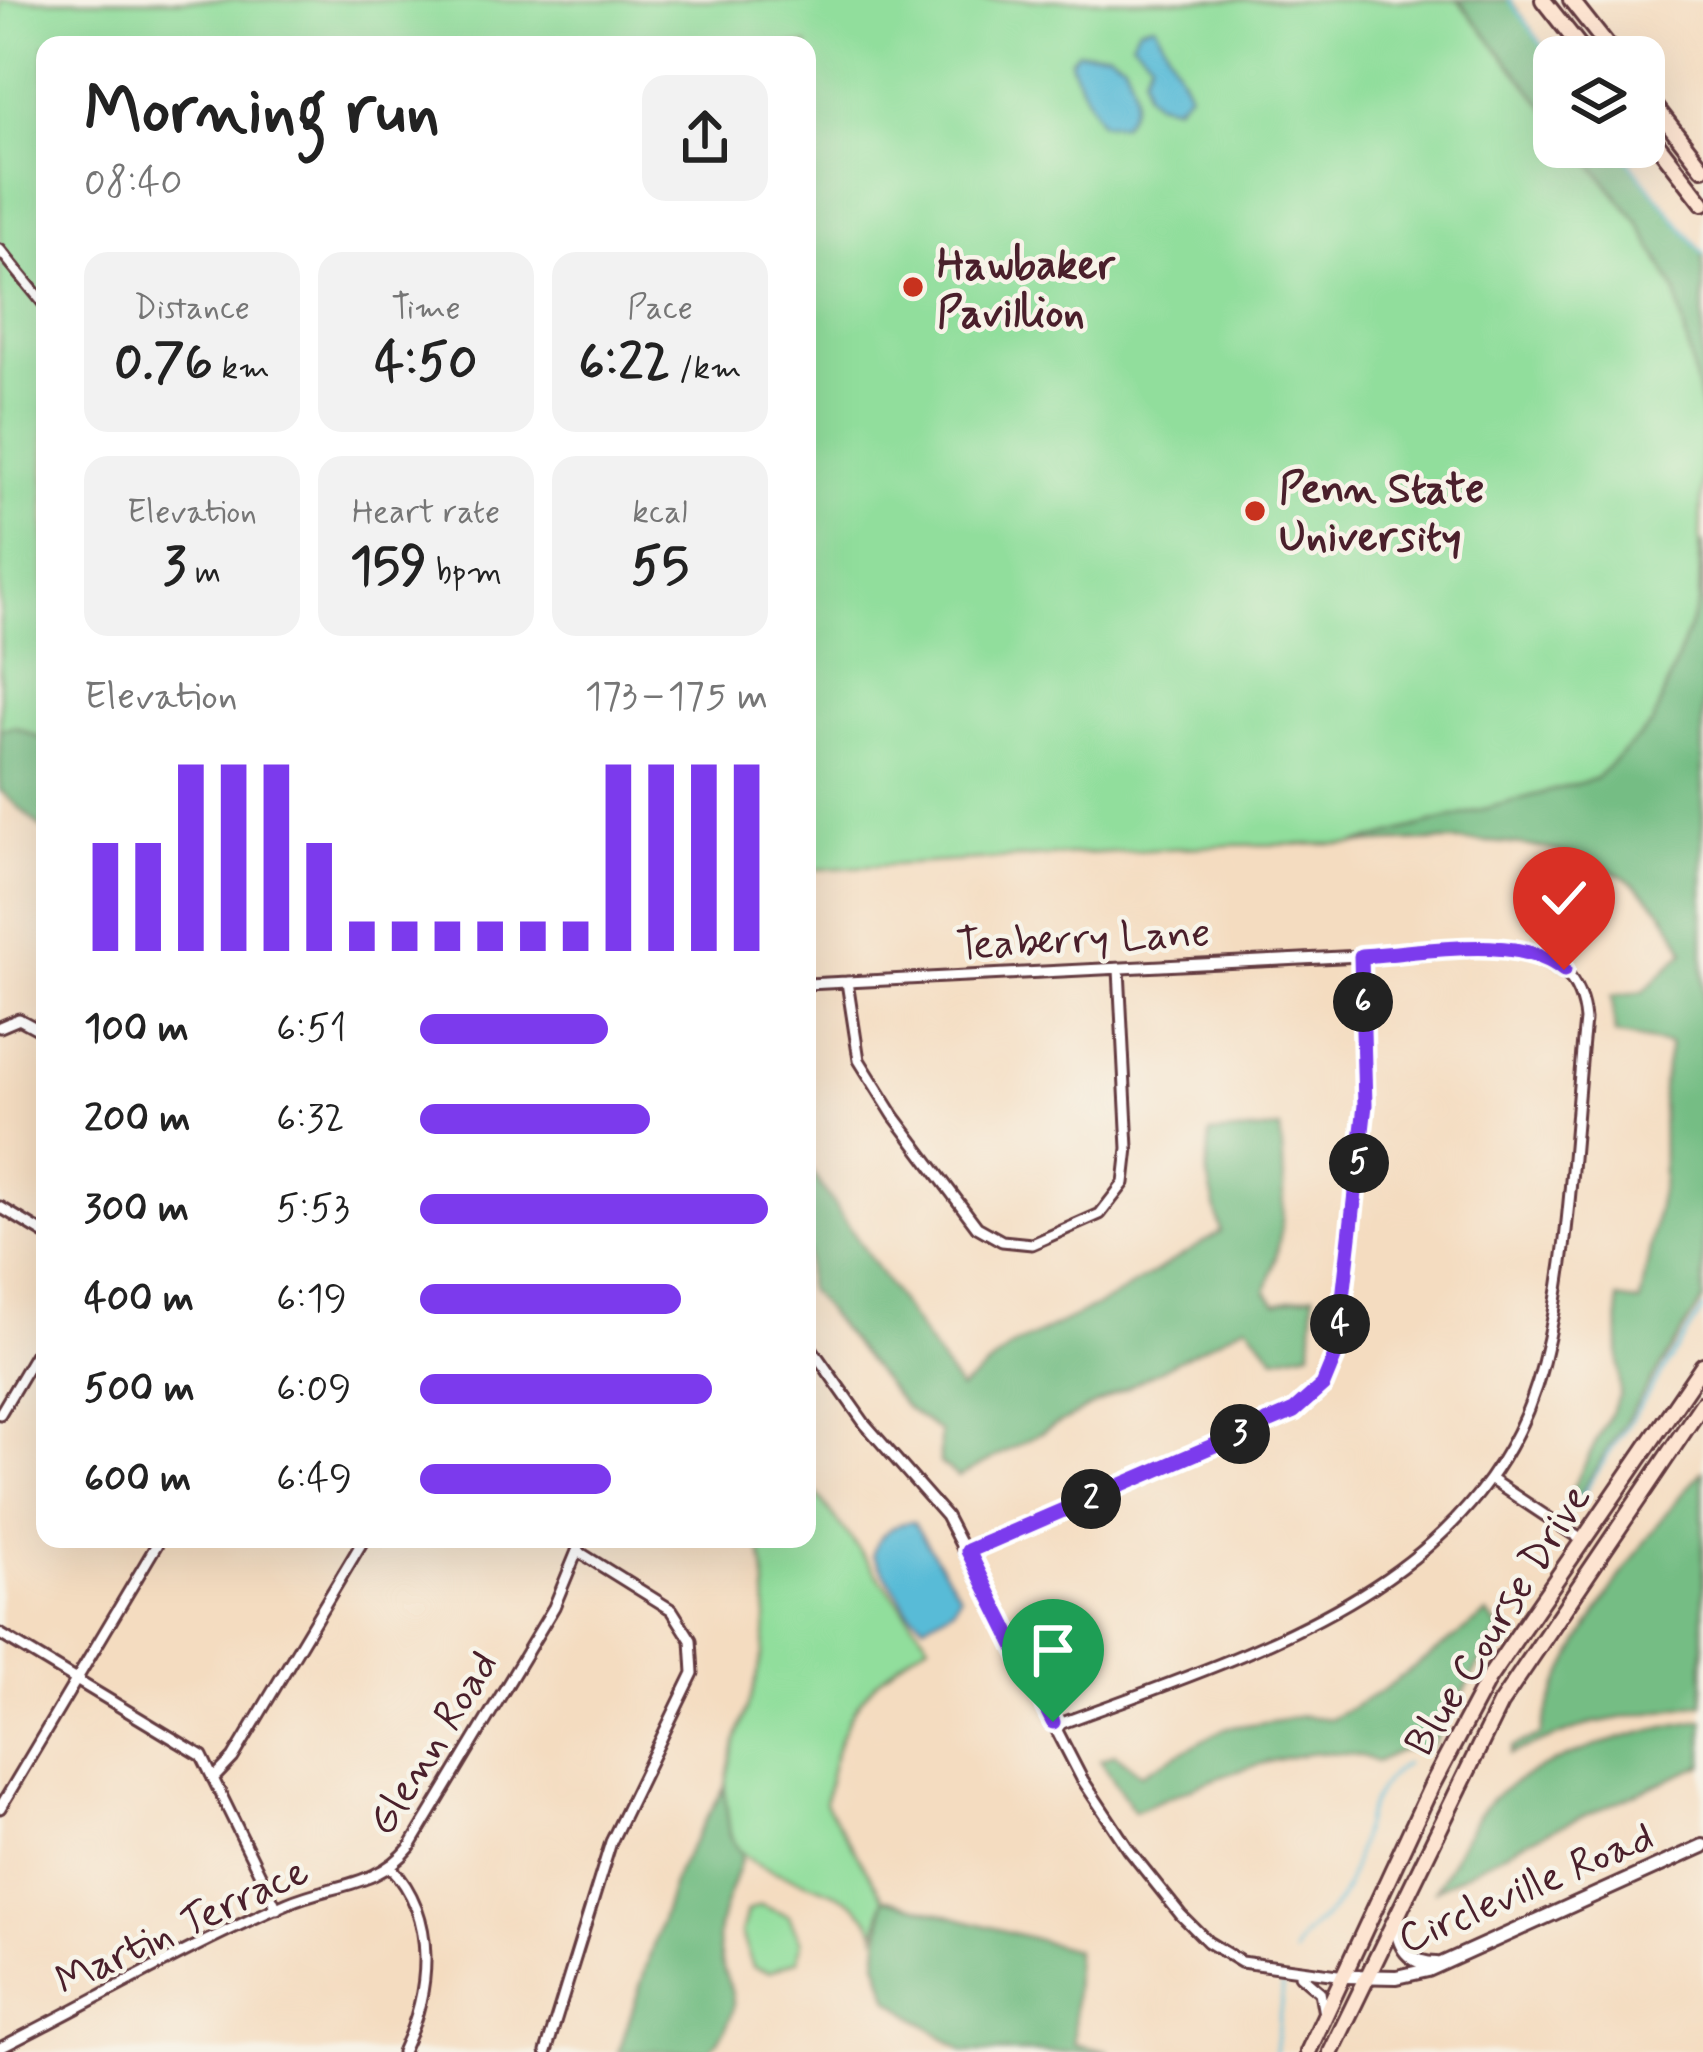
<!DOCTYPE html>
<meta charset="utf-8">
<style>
body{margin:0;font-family:Mynerve,sans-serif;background:#f2f2f2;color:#222;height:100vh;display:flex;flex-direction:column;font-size:45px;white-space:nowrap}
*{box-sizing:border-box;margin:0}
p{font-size:39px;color:#767676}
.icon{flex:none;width:66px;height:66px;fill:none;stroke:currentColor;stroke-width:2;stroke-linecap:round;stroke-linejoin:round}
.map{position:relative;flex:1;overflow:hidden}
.panel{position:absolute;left:36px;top:36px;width:780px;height:1512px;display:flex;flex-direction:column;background:#fff;border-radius:24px;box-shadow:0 12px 48px #0002}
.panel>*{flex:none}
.fabs{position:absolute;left:1533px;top:36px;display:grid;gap:24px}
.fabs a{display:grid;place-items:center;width:132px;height:132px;border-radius:24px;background:#fff;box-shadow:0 12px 48px #0002;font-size:60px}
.pin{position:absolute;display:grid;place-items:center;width:102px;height:102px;color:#fff;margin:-123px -51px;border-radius:50% 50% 50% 0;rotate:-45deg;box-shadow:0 0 12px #0007}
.pin .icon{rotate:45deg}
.km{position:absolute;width:60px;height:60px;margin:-30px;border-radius:50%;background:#222;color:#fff;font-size:33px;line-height:60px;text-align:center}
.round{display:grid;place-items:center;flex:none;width:126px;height:126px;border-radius:24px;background:#f2f2f2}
.headline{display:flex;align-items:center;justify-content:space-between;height:204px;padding:0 48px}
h1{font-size:66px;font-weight:700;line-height:90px}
.metrics{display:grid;grid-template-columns:repeat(3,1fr);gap:18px;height:204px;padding:12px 48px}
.metrics div{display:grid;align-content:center;border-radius:24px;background:#f2f2f2;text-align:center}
.metrics b{font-size:51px;font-weight:700}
.metrics small{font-size:33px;font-weight:400}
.metrics p{font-size:33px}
.chart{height:336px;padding:24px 48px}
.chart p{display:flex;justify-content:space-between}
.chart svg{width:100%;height:216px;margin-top:12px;stroke:#7c3aed;stroke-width:6}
ul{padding:0 48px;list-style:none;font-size:39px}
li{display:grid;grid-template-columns:192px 144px 1fr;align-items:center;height:90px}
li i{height:30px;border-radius:15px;background:#7c3aed}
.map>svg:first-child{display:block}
.green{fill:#91de9c;stroke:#6e7e64;stroke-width:3}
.forest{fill:#74bd84;stroke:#5f6e58;stroke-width:3}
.water{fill:#58bbd7;stroke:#516d81;stroke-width:3}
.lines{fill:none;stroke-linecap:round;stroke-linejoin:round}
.stream{stroke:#58bbd7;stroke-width:3}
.minor-casing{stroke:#643b41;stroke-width:15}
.tertiary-casing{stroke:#643b41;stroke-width:18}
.secondary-casing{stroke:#643b41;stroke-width:20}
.minor{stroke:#fff;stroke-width:9}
.tertiary{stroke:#fff;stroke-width:12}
.secondary{stroke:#fde4d1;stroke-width:14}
.route-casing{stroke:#fff;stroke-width:24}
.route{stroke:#7c3aed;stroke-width:15}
.poi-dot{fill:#c8321e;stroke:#f7f3e8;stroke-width:4.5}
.labels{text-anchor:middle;stroke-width:9;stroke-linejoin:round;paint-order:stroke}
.poi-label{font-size:42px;font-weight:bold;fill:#4a1f2b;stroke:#f7f3e8;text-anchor:start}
.street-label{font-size:42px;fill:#4a1f2b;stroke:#f7f3e8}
</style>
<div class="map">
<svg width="1703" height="2052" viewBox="0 0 1703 2052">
<rect width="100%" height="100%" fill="#f7f3e8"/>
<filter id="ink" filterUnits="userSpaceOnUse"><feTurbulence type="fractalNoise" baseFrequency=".00833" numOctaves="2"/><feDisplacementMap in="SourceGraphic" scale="24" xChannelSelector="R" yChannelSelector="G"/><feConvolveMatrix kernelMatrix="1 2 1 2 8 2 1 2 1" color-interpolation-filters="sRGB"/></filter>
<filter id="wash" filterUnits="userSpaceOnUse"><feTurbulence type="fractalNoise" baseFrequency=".004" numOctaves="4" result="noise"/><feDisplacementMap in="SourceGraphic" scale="48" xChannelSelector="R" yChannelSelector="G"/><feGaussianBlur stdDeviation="2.7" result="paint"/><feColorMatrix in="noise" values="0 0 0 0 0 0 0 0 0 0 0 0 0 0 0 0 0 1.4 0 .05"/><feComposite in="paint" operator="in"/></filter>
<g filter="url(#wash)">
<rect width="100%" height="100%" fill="#f4dcc0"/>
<!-- green -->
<path class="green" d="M 0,0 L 1458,0 L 1554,118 L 1554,147 L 1578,147 L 1639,223 L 1676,292 L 1703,418 L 1699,601 L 1652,725 L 1595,779 L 1354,844 L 1233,845 L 807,870 L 807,45 L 45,45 L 45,787 L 0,750 Z
M 807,1481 L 929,1642 C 858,1687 838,1721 825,1803 L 884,1898 L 876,1934 C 855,1871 750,1889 731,1836 C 711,1780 747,1720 760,1666 C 769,1628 769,1576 758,1539 L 807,1539 Z
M 760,1905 L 789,1916 L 801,1942 L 798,1960 L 770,1972 L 753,1967 L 741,1934 L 747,1911 Z"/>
<!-- forest -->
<path class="forest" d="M 1458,0 L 1510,0 L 1554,61 L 1554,118 Z
M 1578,147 L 1618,147 L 1703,254 L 1703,418 L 1676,291 L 1639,223 Z
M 1703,541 L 1703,1300 L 1572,1506 L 1566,1501 L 1620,1395 L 1618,1299 L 1640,1303 L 1663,1179 L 1662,1088 L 1670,1044 L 1615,1034 L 1612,996 L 1644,991 L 1684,952 C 1638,823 1464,840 1354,844 L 1595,779 L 1652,725 L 1699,601 Z
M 15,727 L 45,740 L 45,831 L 0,790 L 0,729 Z
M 1280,1129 C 1287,1189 1286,1234 1266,1291 L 1276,1303 L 1314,1294 L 1311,1350 L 1275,1357 L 1247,1324 L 958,1477 L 940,1463 L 940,1432 L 904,1406 L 807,1288 L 807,1165 L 960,1390 L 1010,1348 L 1109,1300 L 1221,1232 L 1207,1172 L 1210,1134 Z
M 1703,1471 L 1703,1704 L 1593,1723 L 1510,1754 L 1512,1747 L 1541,1735 C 1556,1662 1650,1526 1703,1471 Z
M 1487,1614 L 1500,1629 L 1432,1746 L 1399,1751 L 1376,1762 C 1316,1730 1195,1787 1134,1811 L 1100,1760 L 1115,1754 L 1141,1774 L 1226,1728 L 1304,1716 L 1331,1719 L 1380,1692 Z
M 1703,1720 L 1703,1765 L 1530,1839 L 1436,1889 C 1451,1863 1465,1833 1483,1809 C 1520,1762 1645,1728 1703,1720 Z
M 724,1788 L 730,1835 L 742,1856 C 735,1881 719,1913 718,1938 C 718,1989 757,1994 709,2052 L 619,2052 L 677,1871 Z
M 884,1898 L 1075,1950 L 1074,2044 L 1110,2052 L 964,2052 L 890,2000 L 877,1961 Z"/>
<!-- water -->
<path class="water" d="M 1155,24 L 1189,92 L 1175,106 L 1155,102 L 1146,93 L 1144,75 L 1151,59 L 1132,41 L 1139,27 Z
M 1077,52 L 1108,52 L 1124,62 C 1136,87 1140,103 1121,125 L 1100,122 L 1072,68 L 1070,60 Z
M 913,1522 L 960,1595 L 954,1607 L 925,1624 L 909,1611 L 873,1555 C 875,1536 895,1522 913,1522 Z"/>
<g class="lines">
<!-- stream -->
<path class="stream" d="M 1509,0 L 1554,61
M 1618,147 L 1703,254
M 1572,1511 L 1703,1309
M 1294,1955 C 1300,1929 1329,1920 1341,1897 C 1365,1850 1357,1795 1405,1764
M 1275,2052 L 1283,1986"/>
</g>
</g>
<g filter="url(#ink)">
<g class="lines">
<!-- minor casing -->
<g class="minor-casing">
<path id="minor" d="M 0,250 L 45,305
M 847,982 L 859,1060 L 894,1116 L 977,1227 L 1002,1241 L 1032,1244 L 1100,1214 L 1124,1183 L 1128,1148 L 1119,969
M 807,984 L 1517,948 C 1556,953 1582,981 1585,1020 C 1573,1133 1571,1253 1543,1363 C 1486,1588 1247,1654 1054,1726
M 0,1027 L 19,1019 L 45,1033
M 0,1207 L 45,1234
M 807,1342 L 865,1424 L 946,1516 L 1082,1779 L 1129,1850 L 1181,1915 L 1208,1942 L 1241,1962 L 1345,1976
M 0,1414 L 45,1338
M 1490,1479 L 1582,1540
M 968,1551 L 1294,1411 L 1323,1385 L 1337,1351 L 1365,1105 L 1361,956
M 0,1634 L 202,1756 L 277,1909
M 213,1779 L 233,1758 L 364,1539
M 0,1808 L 160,1539
M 391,1867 C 438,1918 431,1992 402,2052
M 1300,1975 L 1320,1992 L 1324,2014
M 0,2048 C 95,2000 190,1945 288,1903 C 332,1884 378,1887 410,1847 L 554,1607 L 582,1539
M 546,2052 L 611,1842 L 693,1673 L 691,1640 L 672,1610 L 579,1552"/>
</g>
<!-- tertiary casing -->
<g class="tertiary-casing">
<path id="tertiary" d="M 1397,1920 C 1397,1947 1409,1964 1437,1964
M 1345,1976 L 1397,1977 L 1428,1970 L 1703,1846"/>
</g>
<!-- secondary casing -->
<g class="secondary-casing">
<path id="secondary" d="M 1543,0 L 1588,57
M 1571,0 L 1616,57
M 1644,92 L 1703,168
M 1644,127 L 1703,203
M 1308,2052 L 1432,1785 L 1488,1679 L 1703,1365
M 1331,2052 L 1500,1704 L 1703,1403"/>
</g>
<!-- minor -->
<use href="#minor" class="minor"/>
<!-- tertiary -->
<use href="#tertiary" class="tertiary"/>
<!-- secondary -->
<use href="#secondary" class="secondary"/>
</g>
</g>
<g class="lines" filter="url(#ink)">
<!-- route casing -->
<g class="route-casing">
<path id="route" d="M 1053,1722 L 968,1551 L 1294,1411 L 1323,1385 L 1337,1351 L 1365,1105 L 1361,956 C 1419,953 1519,932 1564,970"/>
</g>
<!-- route -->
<use href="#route" class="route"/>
</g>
<!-- markers -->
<g class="poi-dot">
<circle cx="913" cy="287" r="12"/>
<circle cx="1255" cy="511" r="12"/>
</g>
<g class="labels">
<!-- poi labels -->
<g class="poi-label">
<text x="937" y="278">Hawbaker<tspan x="937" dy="48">Pavillion</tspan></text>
<text x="1279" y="502">Penn State<tspan x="1279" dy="48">University</tspan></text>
</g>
<!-- street labels -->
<g class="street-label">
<text transform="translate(1083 937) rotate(-3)" y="15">Teaberry Lane</text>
<text transform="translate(1496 1619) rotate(-58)" y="15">Blue Course Drive</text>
<text transform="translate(431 1742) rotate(-58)" y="15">Glenn Road</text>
<text transform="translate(1525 1886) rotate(-23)" y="15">Circleville Road</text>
<text transform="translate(181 1924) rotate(-25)" y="15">Martin Terrace</text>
</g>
</g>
</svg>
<div class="fabs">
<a><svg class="icon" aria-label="layers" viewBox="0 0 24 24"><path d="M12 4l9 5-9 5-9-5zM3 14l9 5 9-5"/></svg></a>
</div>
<div class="pin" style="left:1053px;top:1722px;background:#1e9e55"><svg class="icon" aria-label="arrive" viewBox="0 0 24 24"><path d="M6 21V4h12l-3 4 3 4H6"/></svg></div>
<div class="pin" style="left:1564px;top:970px;background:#d93025"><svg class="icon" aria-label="check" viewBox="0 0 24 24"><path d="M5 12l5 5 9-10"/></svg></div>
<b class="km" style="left:1091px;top:1499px">2</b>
<b class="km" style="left:1240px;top:1434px">3</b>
<b class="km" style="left:1340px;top:1324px">4</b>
<b class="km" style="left:1359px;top:1163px">5</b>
<b class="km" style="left:1363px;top:1002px">6</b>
<section class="panel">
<div class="headline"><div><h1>Morning run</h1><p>08:40</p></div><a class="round"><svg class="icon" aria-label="share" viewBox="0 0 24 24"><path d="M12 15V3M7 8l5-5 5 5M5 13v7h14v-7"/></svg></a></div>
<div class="metrics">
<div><p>Distance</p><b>0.76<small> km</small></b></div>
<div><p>Time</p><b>4:50</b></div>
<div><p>Pace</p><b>6:22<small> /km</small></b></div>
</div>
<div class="metrics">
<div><p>Elevation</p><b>3<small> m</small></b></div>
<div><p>Heart rate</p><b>159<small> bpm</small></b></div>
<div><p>kcal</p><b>55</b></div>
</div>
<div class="chart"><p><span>Elevation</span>173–175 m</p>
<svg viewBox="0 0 160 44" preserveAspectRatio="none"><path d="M5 44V22M15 44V22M25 44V6M35 44V6M45 44V6M55 44V22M65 44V38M75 44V38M85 44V38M95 44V38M105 44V38M115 44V38M125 44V6M135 44V6M145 44V6M155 44V6"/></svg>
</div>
<ul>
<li><b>100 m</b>6:51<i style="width:54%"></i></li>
<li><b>200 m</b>6:32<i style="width:66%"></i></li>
<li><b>300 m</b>5:53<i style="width:100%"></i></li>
<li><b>400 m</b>6:19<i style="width:75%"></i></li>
<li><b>500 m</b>6:09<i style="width:84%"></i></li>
<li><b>600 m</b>6:49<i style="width:55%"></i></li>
</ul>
</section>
</div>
